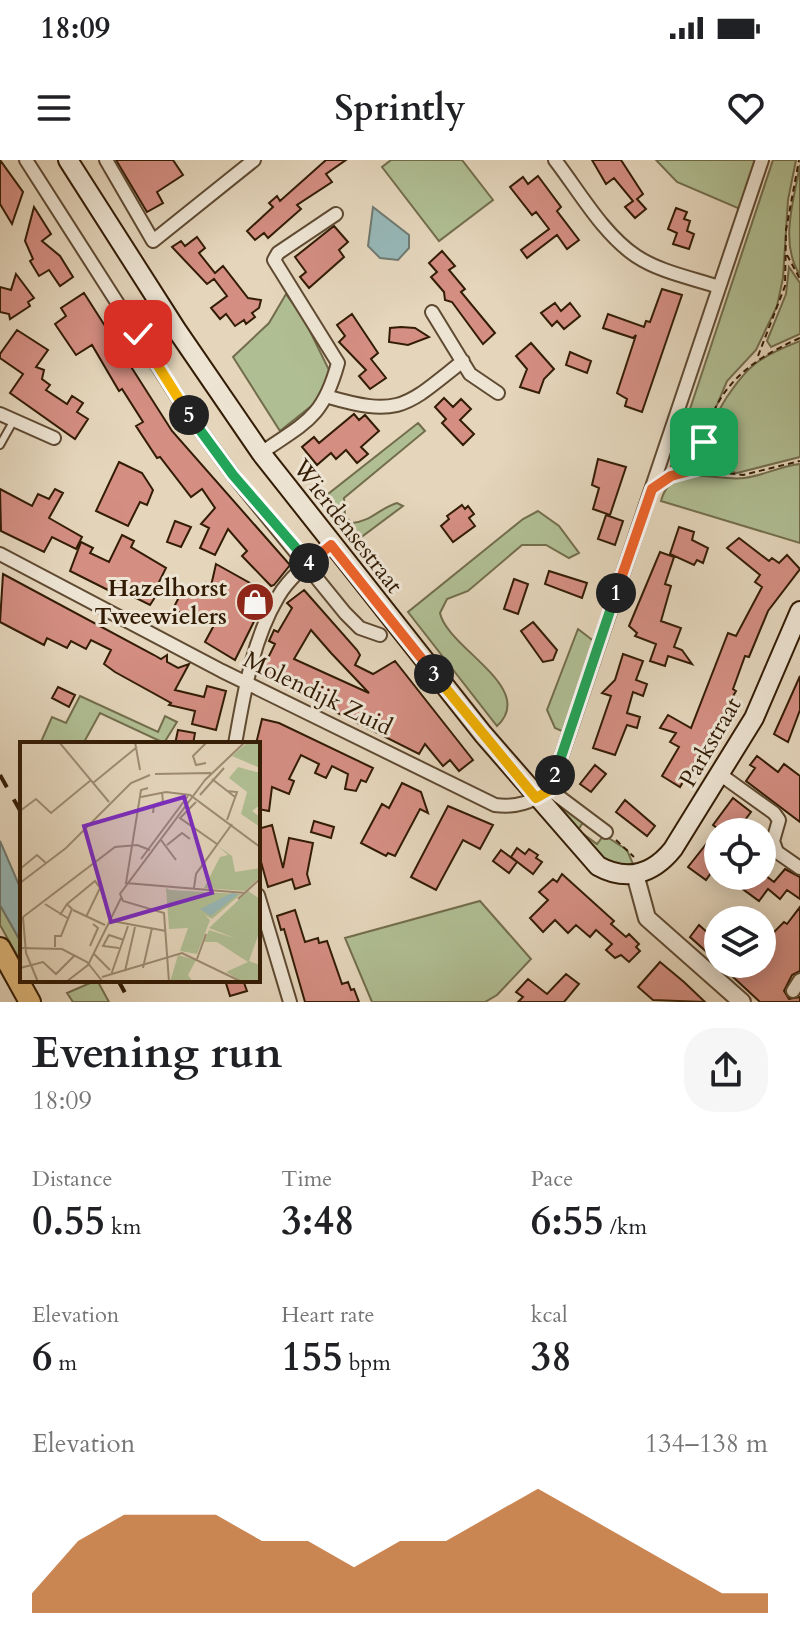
<!DOCTYPE html>
<meta charset="utf-8">
<style>
body{margin:0;font-family:Cardo,serif;background:#f6f6f6;color:#202124;height:100vh;display:flex;flex-direction:column;font-size:30px;white-space:nowrap}
*{box-sizing:border-box;margin:0}
p{font-size:26px;color:#757577}
.icon{flex:none;width:44px;height:44px;fill:none;stroke:currentColor;stroke-width:2;stroke-linecap:round;stroke-linejoin:round}
.map{position:relative;height:842px;overflow:hidden}
.sheet{display:flex;flex-direction:column;background:#fff;flex:1}
.sheet>*{flex:none}
.fabs{position:absolute;left:704px;top:658px;display:grid;gap:16px}
.fabs a{display:grid;place-items:center;width:72px;height:72px;border-radius:50%;background:#fff;box-shadow:0 4px 20px #0003;font-size:40px}
.pin{position:absolute;display:grid;place-items:center;width:68px;height:68px;color:#fff;margin:-34px;border-radius:16px;box-shadow:0 4px 12px #0006}
.km{position:absolute;width:40px;height:40px;margin:-20px;border-radius:50%;background:#222;color:#fff;font-size:22px;line-height:40px;text-align:center}
.round{display:grid;place-items:center;flex:none;width:84px;height:84px;border-radius:32px;background:#f6f6f6}
.summary{display:flex;align-items:center;justify-content:space-between;height:136px;padding:0 32px}
h1{font-size:44px;font-weight:600;line-height:60px}
.metrics{display:grid;grid-template-columns:repeat(3,1fr);gap:12px;height:136px;padding:8px 32px}
.metrics div{display:grid;align-content:center}
.metrics b{font-size:40px;font-weight:600}
.metrics small{font-size:22px;font-weight:400}
.metrics p{font-size:22px}
.chart{height:224px;padding:16px 32px}
.chart p{display:flex;justify-content:space-between}
.chart svg{width:100%;height:144px;margin-top:8px;fill:#b45309;opacity:.7}
.status{display:flex;justify-content:space-between;align-items:center;height:56px;padding:0 40px;background:#fff;direction:ltr}
.status svg{height:22px;fill:currentColor}
header{display:flex;justify-content:space-between;align-items:center;height:104px;padding:0 32px;background:#fff;font-size:36px;font-weight:600}
.map>svg:first-child{display:block}
.green{fill:#b0be93;stroke:#726d4c;stroke-width:2}
.water{fill:#97b7b7;stroke:#6f7970;stroke-width:2}
.building{fill:#d48e82;stroke:#331c05;stroke-width:2;fill-rule:evenodd}
.lines{fill:none;stroke-linecap:round;stroke-linejoin:round}
.service-casing{stroke:#5f4a32;stroke-width:10}
.minor-casing{stroke:#5f4a32;stroke-width:16}
.tertiary-casing{stroke:#5f4a32;stroke-width:20}
.secondary-casing{stroke:#331c05;stroke-width:22}
.primary-casing{stroke:#331c05;stroke-width:24}
.path{stroke:#331c05;stroke-width:2;stroke-dasharray:6 4;stroke-linecap:butt}
.service{stroke:#ede4d3;stroke-width:6}
.minor{stroke:#ede4d3;stroke-width:12}
.tertiary{stroke:#ede4d3;stroke-width:16}
.secondary{stroke:#ede4d3;stroke-width:18}
.primary{stroke:#e2ba7e;stroke-width:20}
.rail{stroke:#331c05;stroke-width:4;stroke-dasharray:14 14;stroke-linecap:butt}
.split-1-casing{stroke:#fff;stroke-width:16}
.split-2-casing{stroke:#fff;stroke-width:16}
.split-3-casing{stroke:#fff;stroke-width:16}
.split-4-casing{stroke:#fff;stroke-width:16}
.split-5-casing{stroke:#fff;stroke-width:16}
.split-6-casing{stroke:#fff;stroke-width:16}
.split-1{stroke:#f0652b;stroke-width:10}
.split-2{stroke:#22a559;stroke-width:10}
.split-3{stroke:#f5b400;stroke-width:10}
.split-4{stroke:#f0652b;stroke-width:10}
.split-5{stroke:#22a559;stroke-width:10}
.split-6{stroke:#f5b400;stroke-width:10}
.labels{text-anchor:middle;stroke-width:6;stroke-linejoin:round;paint-order:stroke}
.street-label{font-size:24px;fill:#331c05;stroke:#ede4d3}
.poi-label{font-size:24px;font-weight:bold;fill:#331c05;stroke:#ede4d3;text-anchor:end}
.inset-road{fill:none;stroke:#9d8b72;stroke-width:2}
.view{fill:#7b2cbf;fill-opacity:0.15;stroke:#7b2cbf;stroke-width:4}
.inset-edge{fill:none;stroke:#331c05;stroke-width:4}
</style>
<div class="status"><b>18:09</b><svg viewBox="0 0 49 12"><path d="M0 12V9h3v3zM5 12V6h3v6zM10 12V3h3v9zM15 12V0h3v12zM26 1h20v11H26zM47 4h2v5h-2z"/></svg></div>
<header><svg class="icon" aria-label="menu" viewBox="0 0 24 24"><path d="M4 6h16M4 12h16M4 18h16"/></svg>Sprintly<svg class="icon" aria-label="heart" viewBox="0 0 24 24"><path d="M12 20l-8-8c-3-5 5-10 8-4 3-6 11-1 8 4z"/></svg></header>
<div class="map">
<svg width="800" height="842" viewBox="0 0 800 842">
<rect width="100%" height="100%" fill="#e4d5bb"/>
<filter id="stains"><feTurbulence type="fractalNoise" baseFrequency=".0025" numOctaves="4"/><feColorMatrix values="0 0 0 0 .2 0 0 0 0 .09 0 0 0 0 .02 0 0 0 .5 -.17"/></filter>
<radialGradient id="worn" r=".72"><stop offset=".6" stop-color="#630" stop-opacity="0"/><stop offset="1" stop-color="#630" stop-opacity=".3"/></radialGradient>
<!-- green -->
<path class="green" d="M 391,0 L 462,0 L 493,40 L 439,81 L 382,7 Z
M 656,0 L 757,0 L 740,49 L 677,22 Z
M 773,0 L 796,0 L 788,40 L 783,118 L 777,146 L 756,190 L 727,221 L 693,302 L 677,309 L 671,306 Z
M 800,5 L 800,115 C 779,83 794,40 800,5 Z
M 789,107 L 800,123 L 800,174 L 771,187 L 767,181 L 786,134 Z
M 286,134 L 304,159 L 329,210 L 320,239 L 280,271 L 233,197 L 269,163 Z
M 800,181 L 800,297 L 737,313 L 709,307 C 692,282 735,219 755,204 C 767,194 785,187 800,181 Z
M 418,263 L 425,271 L 344,338 L 345,357 L 352,363 C 370,362 380,348 397,343 L 403,346 L 356,381 L 323,338 Z
M 800,304 L 800,383 L 661,341 C 672,300 714,322 744,318 C 763,316 780,306 800,304 Z
M 538,351 L 559,366 L 579,393 L 569,398 L 546,385 L 522,385 L 468,431 L 447,439 L 440,453 C 447,488 538,528 497,566 L 408,452 L 523,359 Z
M 578,469 L 595,482 L 564,572 L 555,568 L 547,550 Z
M 80,536 L 158,572 L 165,556 L 177,562 L 164,583 L 100,553 L 83,584 L 40,584 L 52,557 L 66,563 Z
M 557,640 L 584,661 L 578,670 L 597,684 L 604,675 L 627,690 L 633,704 C 598,710 575,669 554,646 Z
M 480,741 L 531,799 L 497,835 L 485,842 L 372,842 L 345,778 Z
M 0,745 L 22,784 L 22,804 L 0,765 Z
M 97,820 L 109,842 L 73,842 L 67,833 Z"/>
<!-- water -->
<path class="water" d="M 373,47 L 409,75 L 409,88 L 398,100 L 380,98 L 368,86 Z
M 0,681 L 22,732 L 22,784 L 0,745 Z"/>
<!-- building -->
<path class="building" d="M 0,0 L 23,32 L 12,64 L 0,44 Z
M 116,0 L 173,0 L 183,15 L 157,32 L 163,43 L 147,52 Z
M 326,0 L 346,0 L 326,14 L 332,22 L 297,45 L 301,49 L 268,78 L 264,73 L 255,80 L 247,71 L 273,47 L 269,43 L 277,36 L 280,41 Z
M 592,0 L 621,0 L 643,34 L 637,39 L 646,49 L 635,58 L 625,47 L 633,41 L 614,18 L 606,24 Z
M 538,16 L 561,47 L 557,51 L 579,80 L 567,89 L 557,75 L 527,98 L 521,90 L 549,69 L 536,52 L 532,55 L 510,27 L 523,17 L 528,24 Z
M 34,47 L 51,74 L 42,81 L 60,96 L 73,117 L 60,126 L 49,110 L 39,116 L 30,101 L 33,99 L 25,81 Z
M 676,48 L 687,52 L 684,59 L 690,61 L 687,71 L 694,74 L 689,89 L 673,84 L 677,73 L 668,69 Z
M 334,66 L 348,82 L 339,90 L 344,97 L 309,128 L 300,117 L 306,112 L 295,97 Z
M 197,77 L 205,88 L 199,93 L 215,113 L 223,106 L 248,138 L 261,140 L 259,148 L 252,153 L 255,157 L 246,164 L 244,160 L 235,166 L 226,154 L 220,159 L 211,148 L 227,136 L 214,119 L 207,124 L 172,87 L 181,81 L 185,86 Z
M 442,91 L 455,106 L 449,110 L 465,129 L 461,132 L 495,173 L 483,184 L 452,142 L 445,140 L 444,132 L 431,117 L 437,112 L 429,103 Z
M 16,114 L 34,138 L 28,142 L 30,146 L 10,159 L 9,154 L 0,152 L 0,127 L 11,130 Z
M 662,129 L 682,135 L 642,252 L 625,246 L 627,239 L 617,233 L 636,175 L 633,178 L 603,168 L 608,154 L 644,167 L 646,161 L 650,162 Z
M 84,133 L 172,271 L 290,405 L 274,425 L 271,426 L 242,396 L 247,391 L 228,369 L 215,395 L 200,388 L 209,368 L 201,364 L 215,348 L 202,329 L 191,337 L 160,297 L 157,298 L 136,266 L 143,262 L 122,229 L 119,231 L 92,185 L 76,195 L 55,164 L 66,156 L 61,148 Z
M 555,143 L 561,151 L 570,143 L 580,156 L 564,169 L 557,161 L 552,166 L 541,153 Z
M 352,154 L 378,193 L 371,199 L 386,218 L 370,229 L 359,216 L 366,210 L 339,182 L 345,176 L 337,165 Z
M 401,167 L 415,168 L 429,177 L 408,185 L 389,182 L 390,168 Z
M 17,170 L 48,190 L 36,207 L 44,210 L 42,219 L 50,225 L 46,230 L 67,244 L 72,236 L 83,243 L 77,252 L 88,259 L 75,279 L 10,233 L 23,214 L 0,198 L 0,194 Z
M 531,183 L 554,209 L 544,219 L 539,233 L 520,227 L 527,209 L 516,196 Z
M 570,192 L 591,201 L 587,213 L 566,205 Z
M 444,238 L 453,247 L 461,239 L 471,249 L 460,260 L 474,274 L 463,285 L 442,263 L 446,259 L 435,247 Z
M 354,254 L 359,260 L 365,255 L 379,271 L 361,287 L 368,294 L 357,303 L 346,290 L 336,299 L 331,293 L 317,305 L 302,287 L 314,277 L 319,283 Z
M 598,299 L 626,307 L 610,355 L 593,349 L 599,328 L 592,325 Z
M 119,302 L 142,313 L 153,330 L 147,345 L 140,342 L 128,366 L 96,351 Z
M 0,329 L 32,346 L 38,334 L 49,339 L 55,329 L 63,333 L 49,358 L 82,377 L 76,389 L 52,377 L 44,392 L 1,371 Z
M 462,345 L 465,349 L 468,346 L 474,354 L 469,358 L 475,366 L 453,382 L 441,366 L 449,359 L 447,356 Z
M 606,355 L 623,361 L 615,385 L 598,379 Z
M 175,361 L 191,367 L 181,387 L 167,382 Z
M 679,367 L 694,372 L 692,380 L 708,388 L 703,403 L 697,400 L 694,405 L 670,394 Z
M 122,375 L 134,381 L 131,387 L 166,408 L 157,426 L 161,428 L 150,445 L 110,425 L 108,430 L 70,411 L 81,382 L 93,388 L 90,393 L 109,402 Z
M 739,378 L 769,401 L 772,398 L 779,403 L 787,395 L 800,409 L 768,451 L 749,497 L 745,496 L 733,529 L 736,531 L 680,627 L 662,616 L 679,587 L 670,582 L 676,573 L 660,568 L 668,555 L 691,568 L 728,473 L 736,476 L 762,427 L 755,422 L 760,415 L 727,388 Z
M 660,392 L 674,397 L 665,424 L 671,426 L 661,461 L 681,468 L 674,487 L 682,490 L 692,504 L 668,496 L 665,506 L 650,501 L 656,484 L 635,476 L 637,473 L 629,466 Z
M 216,404 L 268,433 L 235,500 L 205,482 L 213,467 L 197,457 L 181,461 L 181,453 L 173,449 L 183,429 L 199,437 L 206,423 L 211,426 Z
M 549,411 L 587,423 L 582,438 L 545,424 Z
M 3,414 L 154,495 L 161,499 L 167,495 L 167,502 L 178,508 L 189,504 L 175,530 L 204,537 L 207,526 L 226,531 L 216,570 L 192,564 L 195,551 L 169,545 L 171,543 L 115,512 L 104,504 L 111,490 L 91,480 L 86,489 L 71,481 L 67,488 L 47,478 L 44,485 L 0,462 Z
M 514,419 L 528,424 L 518,454 L 504,449 Z
M 304,430 L 357,490 L 360,495 L 355,505 L 373,514 L 395,501 L 473,600 L 459,611 L 450,600 L 443,606 L 425,584 L 419,594 L 260,514 L 275,484 L 269,481 L 274,470 L 278,472 L 292,448 L 287,443 ZM 311,470 L 331,493 L 369,533 L 294,499 Z
M 533,462 L 557,490 L 553,500 L 543,502 L 521,471 Z
M 623,494 L 643,501 L 636,520 L 647,524 L 643,536 L 633,532 L 627,553 L 640,557 L 637,568 L 627,565 L 615,595 L 593,588 L 611,536 L 602,533 L 615,520 Z
M 800,516 L 800,550 L 788,582 L 774,574 Z
M 58,527 L 75,535 L 69,547 L 52,538 Z
M 262,559 L 279,563 L 373,608 L 366,622 L 361,620 L 356,631 L 345,629 L 348,614 L 332,606 L 326,618 L 315,613 L 319,604 L 301,595 L 289,619 L 294,621 L 289,634 L 272,627 L 269,651 L 258,649 L 256,584 Z
M 178,570 L 195,573 L 193,584 L 175,584 Z
M 757,596 L 778,612 L 784,604 L 800,616 L 800,662 L 746,621 L 755,608 L 750,605 Z
M 595,605 L 606,614 L 591,632 L 580,624 Z
M 402,623 L 421,632 L 428,653 L 420,649 L 395,696 L 388,693 L 386,696 L 361,683 L 382,644 L 389,648 Z
M 733,638 L 751,652 L 736,672 L 718,669 L 718,703 L 706,720 L 688,707 L 718,669 L 713,665 Z
M 625,640 L 655,666 L 647,676 L 616,652 Z
M 448,646 L 493,665 L 480,689 L 463,680 L 436,730 L 411,717 Z
M 314,661 L 334,667 L 331,678 L 311,672 Z
M 272,665 L 283,708 L 289,678 L 313,683 L 307,714 L 310,724 L 295,729 L 292,719 L 268,727 L 258,691 L 258,669 Z
M 517,688 L 525,694 L 529,689 L 538,695 L 536,698 L 542,702 L 533,714 L 511,697 Z
M 501,690 L 517,702 L 509,713 L 493,701 Z
M 785,709 L 800,717 L 800,739 L 787,730 L 780,739 L 768,729 L 759,741 L 725,716 L 762,716 L 762,713 L 774,722 Z
M 562,714 L 614,761 L 611,764 L 626,777 L 629,774 L 639,784 L 636,787 L 640,791 L 629,802 L 621,795 L 615,798 L 606,790 L 612,784 L 596,770 L 590,777 L 576,765 L 568,773 L 555,760 L 543,772 L 530,758 L 548,740 L 539,732 L 553,719 L 557,722 Z
M 800,747 L 800,811 L 792,815 L 784,831 L 789,839 L 800,837 L 800,842 L 760,842 L 719,804 L 749,804 L 754,808 L 762,804 L 771,791 L 764,782 L 784,762 L 787,764 Z
M 295,750 L 305,782 L 318,778 L 319,783 L 327,781 L 342,824 L 348,822 L 351,830 L 354,829 L 359,842 L 305,842 L 284,769 L 281,770 L 277,756 Z
M 699,765 L 718,782 L 718,802 L 690,777 Z
M 660,802 L 684,822 L 705,842 L 653,840 L 638,827 Z
M 566,814 L 579,824 L 564,842 L 518,842 L 523,837 L 516,832 L 528,819 L 547,834 Z
M 225,820 L 243,820 L 247,831 L 230,836 Z"/>
<g class="lines">
<!-- service casing -->
<g class="service-casing">
<path id="service" d="M 0,285 L 14,260"/>
</g>
<!-- minor casing -->
<g class="minor-casing">
<path id="minor" d="M 26,0 L 189,255 L 233,315 L 345,453 L 360,468 L 380,475
M 106,0 L 153,81 L 254,0
M 555,0 C 579,31 603,74 636,96 C 660,112 692,118 719,127
M 432,152 L 470,214 L 498,233
M 329,237 C 401,258 407,245 463,201
M 0,254 L 54,278
M 261,293 C 306,262 323,258 338,203 L 274,100 L 278,93 L 336,54
M 0,394 L 222,511 L 495,645 C 517,648 531,642 550,630 L 762,0
M 235,584 C 244,534 252,481 278,437 C 290,416 312,400 331,385
M 721,615 L 774,653 L 779,660 L 773,681 L 777,692 L 800,708
M 550,630 L 606,672
M 258,735 L 290,842
M 793,831 L 800,820"/>
</g>
<!-- tertiary casing -->
<g class="tertiary-casing">
<path id="tertiary" d="M 635,714 L 647,758 L 742,842"/>
</g>
<!-- secondary casing -->
<g class="secondary-casing">
<path id="secondary" d="M 68,0 L 176,169 L 261,293 L 483,574 L 598,706 C 627,722 653,714 673,689 L 754,558 L 800,451"/>
</g>
<!-- primary casing -->
<g class="primary-casing">
<path id="primary" d="M 0,788 L 30,842"/>
</g>
<!-- path -->
<path class="path" d="M 787,95 L 800,119
M 800,178 C 745,202 710,232 701,295 L 709,311 L 743,315 L 800,301
M 758,196 L 785,126 L 786,70 L 799,0
M 670,316 L 702,307
M 616,680 L 634,697"/>
<!-- service -->
<use href="#service" class="service"/>
<!-- minor -->
<use href="#minor" class="minor"/>
<!-- tertiary -->
<use href="#tertiary" class="tertiary"/>
<!-- secondary -->
<use href="#secondary" class="secondary"/>
<!-- primary -->
<use href="#primary" class="primary"/>
<!-- rail -->
<path class="rail" d="M 0,615 L 22,654
M 118,820 L 130,842"/>
</g>
<g class="lines">
<!-- split-1 casing -->
<g class="split-1-casing">
<path id="split-1" d="M 616,433 L 652,329 L 671,316 L 704,307 L 701,295 L 704,282"/>
</g>
<!-- split-2 casing -->
<g class="split-2-casing">
<path id="split-2" d="M 555,615 L 616,433"/>
</g>
<!-- split-3 casing -->
<g class="split-3-casing">
<path id="split-3" d="M 434,514 L 536,638 L 550,630 L 555,615"/>
</g>
<!-- split-4 casing -->
<g class="split-4-casing">
<path id="split-4" d="M 309,403 L 331,385 L 434,514"/>
</g>
<!-- split-5 casing -->
<g class="split-5-casing">
<path id="split-5" d="M 189,255 L 233,315 L 309,403"/>
</g>
<!-- split-6 casing -->
<g class="split-6-casing">
<path id="split-6" d="M 138,174 L 189,255"/>
</g>
<!-- split-1 -->
<use href="#split-1" class="split-1"/>
<!-- split-2 -->
<use href="#split-2" class="split-2"/>
<!-- split-3 -->
<use href="#split-3" class="split-3"/>
<!-- split-4 -->
<use href="#split-4" class="split-4"/>
<!-- split-5 -->
<use href="#split-5" class="split-5"/>
<!-- split-6 -->
<use href="#split-6" class="split-6"/>
</g>
<!-- icons -->
<defs>
<g id="shop-disc" transform="scale(2)"><circle r="9.5" fill="#8f2418" stroke="#ede4d3"/><path d="M-5-2.5h2.3a2.7 3.5 0 0 1 5.4 0H5L5.5 6h-11ZM-1.5-2.5h3a1.5 2.3 0 0 0-3 0Z" fill="#fff"/></g>
</defs>
<g fill-rule="evenodd">
<use href="#shop-disc" x="255" y="442"/>
</g>
<g class="labels">
<!-- street labels -->
<g class="street-label">
<text transform="translate(348 366) rotate(52)" y="8">Wierdensestraat</text>
<text transform="translate(318 533) rotate(26)" y="8">Molendijk Zuid</text>
<text transform="translate(710 582) rotate(-60)" y="8">Parkstraat</text>
</g>
<!-- poi labels -->
<g class="poi-label">
<text x="227" y="436">Hazelhorst<tspan x="227" dy="28">Tweewielers</tspan></text>
</g>
</g>
<!-- overview -->
<g transform="translate(20 582)">
<rect width="240" height="240" fill="#e4d5bb"/>
<path d="M 228,0 L 240,0 L 240,26 L 212,14 ZM 218,25 L 240,31 L 240,63 L 232,69 L 240,75 L 240,85 L 221,72 L 227,50 L 209,36 ZM 198,104 L 212,114 L 215,130 L 240,126 L 240,135 L 225,149 L 184,146 L 200,115 L 208,113 ZM 146,146 L 150,148 L 221,152 L 192,177 L 185,173 L 190,178 L 177,212 L 160,209 L 168,186 L 149,187 ZM 228,149 L 240,157 L 240,188 L 229,219 L 240,223 L 240,240 L 223,240 L 206,230 L 228,220 L 197,200 L 184,200 L 189,188 L 217,197 L 189,186 ZM 158,213 L 176,218 L 168,233 L 173,240 L 150,240 Z" fill="#b0be93"/>
<path d="M 212,151 L 218,152 L 191,174 L 180,167 Z" fill="#97b7b7"/>
<path class="inset-road" d="M 39,0 L 89,60M 115,0 L 120,28M 186,21 L 176,23 L 173,14 L 187,0M 135,32 L 191,31M 192,37 L 215,55M 184,39 L 225,0M 73,41 L 117,5M 128,46 L 121,48 L 106,141 L 225,151M 180,53 L 204,26M 121,55 L 146,50 L 170,53 L 240,105M 176,60 L 160,76 L 197,102M 0,69 L 16,57 L 31,71 L 71,38M 133,71 L 134,63 L 143,60 L 142,50M 207,78 L 217,50 L 207,49M 141,98 L 156,118M 147,103 L 162,91 L 170,97M 121,117 L 168,54M 0,127 L 17,113 L 26,121M 0,141 L 46,106 L 111,41 L 130,33M 174,146 L 176,132 L 212,82M 218,157 L 240,137M 25,162 L 49,177M 47,162 L 75,139 L 80,146 L 66,175M 53,168 L 85,183M 3,175 L 95,105 L 117,103 L 130,108M 3,175 L 6,211 L 18,240M 92,179 L 146,189M 70,204 L 78,186 L 73,182M 35,205 L 35,194 L 41,194 L 52,167 L 47,162 L 40,173M 0,206 L 42,207 L 67,220 L 83,240M 99,206 L 83,204 L 89,193 L 104,198M 73,211 L 90,228M 177,217 L 186,192M 0,226 L 23,220 L 36,232 L 55,213M 123,226 L 132,186M 105,229 L 115,185M 91,233 L 108,184M 82,235 L 162,211 L 222,240M 46,240 L 68,223 L 101,156M 149,240 L 144,171 L 103,159 L 100,152 L 185,38"/>
<path class="view" d="M 164,55 L 192,151 L 91,180 L 64,84 Z"/>
<rect width="240" height="240" class="inset-edge"/>
</g>
<rect width="100%" height="100%" filter="url(#stains)"/>
<rect width="100%" height="100%" fill="url(#worn)"/>
</svg>
<div class="fabs">
<a><svg class="icon" aria-label="locate" viewBox="0 0 24 24"><circle cx="12" cy="12" r="6"/><path d="M12 2v4M12 18v4M2 12h4M18 12h4"/></svg></a>
<a><svg class="icon" aria-label="layers" viewBox="0 0 24 24"><path d="M12 4l9 5-9 5-9-5zM3 14l9 5 9-5"/></svg></a>
</div>
<div class="pin" style="left:704px;top:282px;background:#1e9e55"><svg class="icon" aria-label="arrive" viewBox="0 0 24 24"><path d="M6 21V4h12l-3 4 3 4H6"/></svg></div>
<div class="pin" style="left:138px;top:174px;background:#d93025"><svg class="icon" aria-label="check" viewBox="0 0 24 24"><path d="M5 12l5 5 9-10"/></svg></div>
<b class="km" style="left:616px;top:433px">1</b>
<b class="km" style="left:555px;top:615px">2</b>
<b class="km" style="left:434px;top:514px">3</b>
<b class="km" style="left:309px;top:403px">4</b>
<b class="km" style="left:189px;top:255px">5</b>
</div>
<section class="sheet">
<div class="summary"><div><h1>Evening run</h1><p>18:09</p></div><a class="round"><svg class="icon" aria-label="share" viewBox="0 0 24 24"><path d="M12 15V3M7 8l5-5 5 5M5 13v7h14v-7"/></svg></a></div>
<div class="metrics">
<div><p>Distance</p><b>0.55<small> km</small></b></div>
<div><p>Time</p><b>3:48</b></div>
<div><p>Pace</p><b>6:55<small> /km</small></b></div>
</div>
<div class="metrics">
<div><p>Elevation</p><b>6<small> m</small></b></div>
<div><p>Heart rate</p><b>155<small> bpm</small></b></div>
<div><p>kcal</p><b>38</b></div>
</div>
<div class="chart"><p><span>Elevation</span>134–138 m</p>
<svg viewBox="0 0 160 44" preserveAspectRatio="none"><path d="M0 44V38L10 22L20 14L30 14L40 14L50 22L60 22L70 30L80 22L90 22L100 14L110 6L120 14L130 22L140 30L150 38L160 38V44z"/></svg>
</div>
</section>
